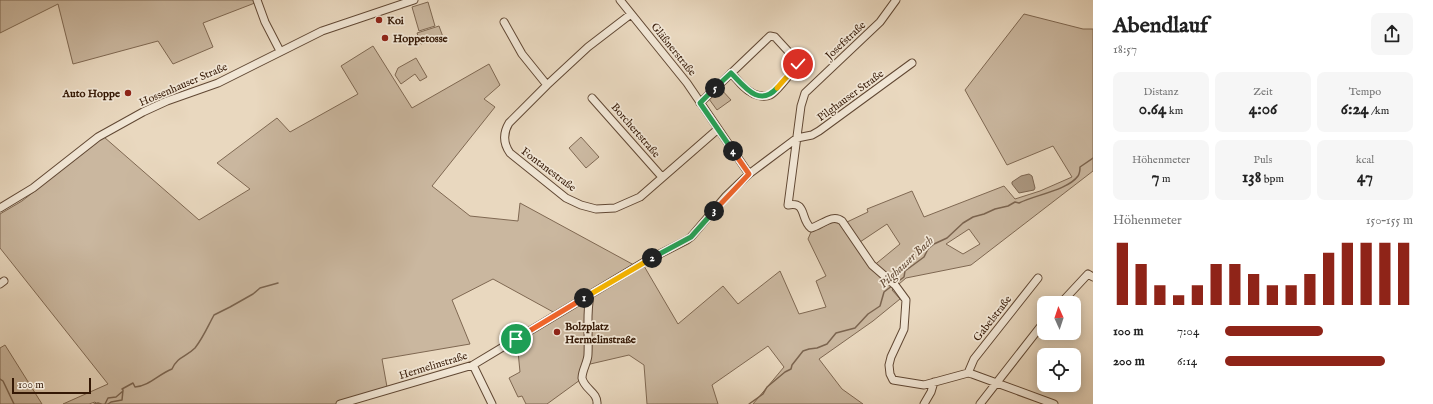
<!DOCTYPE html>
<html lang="de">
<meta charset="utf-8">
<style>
body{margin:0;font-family:"IM FELL English",serif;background:#f6f6f6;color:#222;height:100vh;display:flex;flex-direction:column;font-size:15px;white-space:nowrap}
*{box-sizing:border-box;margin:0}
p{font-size:13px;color:#767676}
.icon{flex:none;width:22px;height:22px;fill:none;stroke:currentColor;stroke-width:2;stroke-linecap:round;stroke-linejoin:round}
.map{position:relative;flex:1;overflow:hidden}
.drawer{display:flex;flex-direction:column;background:#fff;width:340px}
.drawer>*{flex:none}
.needle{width:26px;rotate:357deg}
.controls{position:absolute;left:1037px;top:296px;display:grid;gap:8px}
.controls a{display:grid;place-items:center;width:44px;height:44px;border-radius:8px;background:#fff;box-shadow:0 2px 10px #0003;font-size:20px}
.scale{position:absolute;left:12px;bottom:10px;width:79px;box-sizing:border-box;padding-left:4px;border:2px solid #341805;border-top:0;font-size:11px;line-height:14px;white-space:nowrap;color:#341805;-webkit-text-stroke:3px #f1e6d5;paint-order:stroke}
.pin{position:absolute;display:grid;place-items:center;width:34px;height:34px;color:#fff;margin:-17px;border:2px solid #fff;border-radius:50%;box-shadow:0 1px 4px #0007}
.km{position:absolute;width:20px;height:20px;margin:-10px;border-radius:50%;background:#222;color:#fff;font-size:11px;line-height:20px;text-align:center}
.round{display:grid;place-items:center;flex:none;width:42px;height:42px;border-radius:8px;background:#f6f6f6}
.head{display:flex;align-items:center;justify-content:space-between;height:68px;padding:0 20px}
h1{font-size:22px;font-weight:800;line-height:30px}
.stats{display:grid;grid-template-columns:repeat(3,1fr);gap:6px;height:68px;padding:4px 20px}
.stats div{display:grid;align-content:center;border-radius:8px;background:#f6f6f6;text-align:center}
.stats b{font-size:17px;font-weight:800}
.stats small{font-size:11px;font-weight:400}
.stats p{font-size:11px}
.chart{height:112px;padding:8px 20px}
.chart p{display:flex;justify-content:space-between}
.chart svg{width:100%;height:72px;margin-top:4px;stroke:#8f2418;stroke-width:6}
ul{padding:0 20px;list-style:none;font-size:13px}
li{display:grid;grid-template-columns:64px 48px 1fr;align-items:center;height:30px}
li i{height:10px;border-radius:5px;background:#8f2418}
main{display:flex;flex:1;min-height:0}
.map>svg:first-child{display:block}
.green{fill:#cab79f;stroke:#7f6852;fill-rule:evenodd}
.water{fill:#ab9780;stroke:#7b644f}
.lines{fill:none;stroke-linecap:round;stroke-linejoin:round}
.stream{stroke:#7b644f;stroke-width:1.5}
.minor-casing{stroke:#614834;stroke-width:9}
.minor{stroke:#f1e6d5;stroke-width:7}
.split-1-casing{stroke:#fff;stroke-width:8}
.split-2-casing{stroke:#fff;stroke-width:8}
.split-3-casing{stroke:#fff;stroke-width:8}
.split-4-casing{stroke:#fff;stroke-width:8}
.split-5-casing{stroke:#fff;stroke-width:8}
.split-6-casing{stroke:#fff;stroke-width:8}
.split-7-casing{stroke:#fff;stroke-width:8}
.split-1{stroke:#f0652b;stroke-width:5}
.split-2{stroke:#f5b400;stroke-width:5}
.split-3{stroke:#22a559;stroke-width:5}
.split-4{stroke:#f0652b;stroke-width:5}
.split-5{stroke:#22a559;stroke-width:5}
.split-6{stroke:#22a559;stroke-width:5}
.split-7{stroke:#f5b400;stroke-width:5}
.poi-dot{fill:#8f2418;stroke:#f1e6d5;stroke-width:1.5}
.labels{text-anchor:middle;stroke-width:3.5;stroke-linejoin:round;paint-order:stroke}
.poi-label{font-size:11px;font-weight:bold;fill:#341805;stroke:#f1e6d5;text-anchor:start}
.street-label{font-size:11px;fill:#341805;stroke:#f1e6d5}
.water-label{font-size:12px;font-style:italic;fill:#644b36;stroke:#f1e6d5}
</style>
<main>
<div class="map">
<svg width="1093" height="404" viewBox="0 0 1093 404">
<rect width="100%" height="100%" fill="#e9d8bf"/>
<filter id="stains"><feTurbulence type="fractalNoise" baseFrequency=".005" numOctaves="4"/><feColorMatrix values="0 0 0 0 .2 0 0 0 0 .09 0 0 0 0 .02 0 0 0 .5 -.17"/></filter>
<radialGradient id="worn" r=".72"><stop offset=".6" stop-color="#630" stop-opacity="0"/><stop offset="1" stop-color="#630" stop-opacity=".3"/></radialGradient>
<!-- green -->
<path class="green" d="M 0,0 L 259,0 L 260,1 L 203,23 L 213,47 L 173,64 L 158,41 L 73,64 L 58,4 L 0,33 Z
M 428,2 L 435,26 L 419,31 L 412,7 Z
M 1024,14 L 1083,29 L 1093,29 L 1093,171 L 971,265 L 906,278 L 892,290 L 900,299 L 873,321 L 819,359 L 842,389 L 863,404 L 753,404 L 784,367 L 768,346 L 712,385 L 718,404 L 647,404 L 644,365 L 629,355 L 586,365 L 580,380 L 547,404 L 526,404 L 522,396 L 518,397 L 509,378 L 520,372 L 517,341 L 644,266 L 678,324 L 723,286 L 738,304 L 780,271 L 799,314 L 826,307 L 816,281 L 826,276 L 808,239 L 811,232 L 835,221 L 843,226 L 872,267 L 900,244 L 887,224 L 860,242 L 847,222 L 868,212 L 867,209 L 912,191 L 924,217 L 1004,186 L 1015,199 L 1040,191 L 1072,177 L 1053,146 L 1007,165 L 965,90 ZM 969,229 L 980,244 L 963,254 L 946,244 Z
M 439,26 L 443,37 L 421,44 L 417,33 Z
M 373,46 L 412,108 L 489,64 L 500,85 L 484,99 L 495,107 L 432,186 L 470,216 L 518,221 L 520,203 L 634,265 L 555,313 L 493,279 L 452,300 L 470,344 L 382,359 L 387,387 L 342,404 L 97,404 L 95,402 L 89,404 L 63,404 L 108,384 L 0,248 L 0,214 L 22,201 L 104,137 L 199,220 L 250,189 L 217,163 L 277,118 L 290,132 L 358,94 L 341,66 Z
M 416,58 L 427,77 L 420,81 L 415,74 L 401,84 L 395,75 L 398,68 Z
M 720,88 L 731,100 L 717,110 L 709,99 Z
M 581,137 L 599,157 L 586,168 L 569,148 Z
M 5,345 L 42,404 L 0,404 L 0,348 Z"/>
<!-- water -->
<path class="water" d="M 1029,174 L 1032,176 L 1035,188 L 1034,190 L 1019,193 L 1012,184 L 1012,182 L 1021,176 Z"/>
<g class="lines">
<!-- stream -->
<path class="stream" d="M 896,283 L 904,277 L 905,271 L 924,257 L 928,249 L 934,244 L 947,238 L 963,223 L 973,217 L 984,214 L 995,209 L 1008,206 L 1015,202 L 1019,203 C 1035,195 1068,190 1078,176 C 1080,173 1080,169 1080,167 L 1093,158
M 0,379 L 3,381 L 14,404
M 94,404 L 98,403 L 101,404
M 105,404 L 108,398 L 116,397 L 123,391
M 108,404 L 111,402 L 122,400 L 123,390 L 122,389 L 133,383 L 135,387 C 149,386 159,374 172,369 C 178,356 186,357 195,348 C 203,338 208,326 214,315 L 230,307 L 253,294 L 260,288 L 278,283
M 749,404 L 763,394 L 767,387 L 785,372 L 791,369 L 792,365 L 803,351 L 809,349 L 817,348 L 827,344 L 836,333 L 855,328 L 868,314 L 880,306 L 884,292 L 893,285"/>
<!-- minor casing -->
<g class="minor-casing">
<path id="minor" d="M 257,0 L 265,22 L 280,51
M 620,0 L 687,83 L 749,174
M 896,0 L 880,22 L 805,93 L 801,106 L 788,205 C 807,201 800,219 811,228 C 821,226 832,213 842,221 L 872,265 L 895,285 L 906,300 L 904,329 L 891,357 L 889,365 L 890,374 L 893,380 L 924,385 L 968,373 L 972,374 L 1054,404
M 631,14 L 588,47 L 547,85 L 509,123 C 503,133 503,143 510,153 L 566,198 L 581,205 L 596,209 L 615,208 L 640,197 L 718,129
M 504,22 L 522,54 L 547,85
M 592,98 L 662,177
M 700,103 L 770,36 L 775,37 L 798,62 L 797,65 C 791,72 777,92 770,95 C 764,98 754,95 749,91 C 742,87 737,79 731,73
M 0,208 L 33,188 L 98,137 L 143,112 L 167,101 L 218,83 L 322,31 L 414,0
M 0,284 L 4,281
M 590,295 C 586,316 589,334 588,354 C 588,362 582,370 582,378 C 584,389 598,392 597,404
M 1061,303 L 1088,274 L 1093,277
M 473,365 L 492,404
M 968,373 L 974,359 L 1038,278
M 340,404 L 473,365 L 644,262 L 687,240 L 691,237 L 726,196 L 749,174 L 797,138 L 812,135 L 819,131 L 912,63
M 924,404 L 931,392 L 934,382
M 980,404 L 1044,322"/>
</g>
<!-- minor -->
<use href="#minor" class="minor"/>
</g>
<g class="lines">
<!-- split-1 casing -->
<g class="split-1-casing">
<path id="split-1" d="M 516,339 L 584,298"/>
</g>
<!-- split-2 casing -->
<g class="split-2-casing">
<path id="split-2" d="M 584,298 L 652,258"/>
</g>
<!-- split-3 casing -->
<g class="split-3-casing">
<path id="split-3" d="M 652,258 L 691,237 L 714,211"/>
</g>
<!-- split-4 casing -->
<g class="split-4-casing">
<path id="split-4" d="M 714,211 L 749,174 L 733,151"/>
</g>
<!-- split-5 casing -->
<g class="split-5-casing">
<path id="split-5" d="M 715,88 L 700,103 L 733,151"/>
</g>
<!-- split-6 casing -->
<g class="split-6-casing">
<path id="split-6" d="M 715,88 L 731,73 C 744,86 759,108 777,88"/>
</g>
<!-- split-7 casing -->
<g class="split-7-casing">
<path id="split-7" d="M 777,88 L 798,64"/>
</g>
<!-- split-1 -->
<use href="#split-1" class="split-1"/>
<!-- split-2 -->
<use href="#split-2" class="split-2"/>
<!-- split-3 -->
<use href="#split-3" class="split-3"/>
<!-- split-4 -->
<use href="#split-4" class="split-4"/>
<!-- split-5 -->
<use href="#split-5" class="split-5"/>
<!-- split-6 -->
<use href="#split-6" class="split-6"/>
<!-- split-7 -->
<use href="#split-7" class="split-7"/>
</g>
<!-- markers -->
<g class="poi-dot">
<circle cx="379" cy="20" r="4"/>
<circle cx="385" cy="38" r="4"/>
<circle cx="128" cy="93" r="4"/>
<circle cx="557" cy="332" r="4"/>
</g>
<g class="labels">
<!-- poi labels -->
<g class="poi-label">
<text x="387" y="24">Koi</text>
<text x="393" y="42">Hoppetosse</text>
<text x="120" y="97" text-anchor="end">Auto Hoppe</text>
<text x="565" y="330">Bolzplatz<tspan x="565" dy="13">Hermelinstraße</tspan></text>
</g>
<!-- street labels -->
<g class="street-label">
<text transform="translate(845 40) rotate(-43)" y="4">Josefstraße</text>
<text transform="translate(674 49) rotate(51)" y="4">Gläßnerstraße</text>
<text transform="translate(183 84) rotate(-23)" y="4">Hossenhauser Straße</text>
<text transform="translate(850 95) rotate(-36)" y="4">Pilghauser Straße</text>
<text transform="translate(636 130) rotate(49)" y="4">Borchertstraße</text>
<text transform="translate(549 169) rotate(37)" y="4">Fontanestraße</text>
<text transform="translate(992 318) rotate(-52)" y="4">Gabelstraße</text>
<text transform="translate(433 365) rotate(-17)" y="4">Hermelinstraße</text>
</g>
<!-- water labels -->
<g class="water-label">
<text transform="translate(906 262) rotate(-43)" y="4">Pilghauser Bach</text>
</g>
</g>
<rect width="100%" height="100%" filter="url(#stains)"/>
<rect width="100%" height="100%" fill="url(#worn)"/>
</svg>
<div class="controls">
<a><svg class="needle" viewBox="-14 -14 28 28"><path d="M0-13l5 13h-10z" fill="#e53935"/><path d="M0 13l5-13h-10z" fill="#767676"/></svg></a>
<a><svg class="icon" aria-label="locate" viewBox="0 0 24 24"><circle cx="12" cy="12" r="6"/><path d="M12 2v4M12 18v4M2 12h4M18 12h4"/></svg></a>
</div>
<div class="scale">100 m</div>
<div class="pin" style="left:516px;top:339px;background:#1e9e55"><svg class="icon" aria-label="arrive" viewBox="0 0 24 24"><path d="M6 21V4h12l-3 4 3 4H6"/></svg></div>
<div class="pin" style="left:798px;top:64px;background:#d93025"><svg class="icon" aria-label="check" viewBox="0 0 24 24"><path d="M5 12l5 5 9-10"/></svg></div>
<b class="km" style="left:584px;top:298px">1</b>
<b class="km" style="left:652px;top:258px">2</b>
<b class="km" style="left:714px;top:211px">3</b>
<b class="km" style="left:733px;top:151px">4</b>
<b class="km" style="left:715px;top:88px">5</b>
</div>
<section class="drawer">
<div class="head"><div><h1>Abendlauf</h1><p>18:57</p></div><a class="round"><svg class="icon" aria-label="share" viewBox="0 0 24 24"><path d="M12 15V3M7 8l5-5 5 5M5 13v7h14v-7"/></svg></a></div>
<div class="stats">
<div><p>Distanz</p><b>0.64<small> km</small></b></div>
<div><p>Zeit</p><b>4:06</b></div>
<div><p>Tempo</p><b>6:24<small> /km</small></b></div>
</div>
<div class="stats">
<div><p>Höhenmeter</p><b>7<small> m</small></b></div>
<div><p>Puls</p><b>138<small> bpm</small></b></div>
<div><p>kcal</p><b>47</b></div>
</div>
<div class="chart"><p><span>Höhenmeter</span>150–155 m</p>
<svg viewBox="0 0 160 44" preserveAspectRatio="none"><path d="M5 44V6M15 44V19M25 44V32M35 44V38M45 44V32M55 44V19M65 44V19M75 44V25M85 44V32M95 44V32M105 44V25M115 44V12M125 44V6M135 44V6M145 44V6M155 44V6"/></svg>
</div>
<ul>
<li><b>100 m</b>7:04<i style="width:52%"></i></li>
<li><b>200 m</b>6:14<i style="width:85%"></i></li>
</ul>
</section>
</main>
